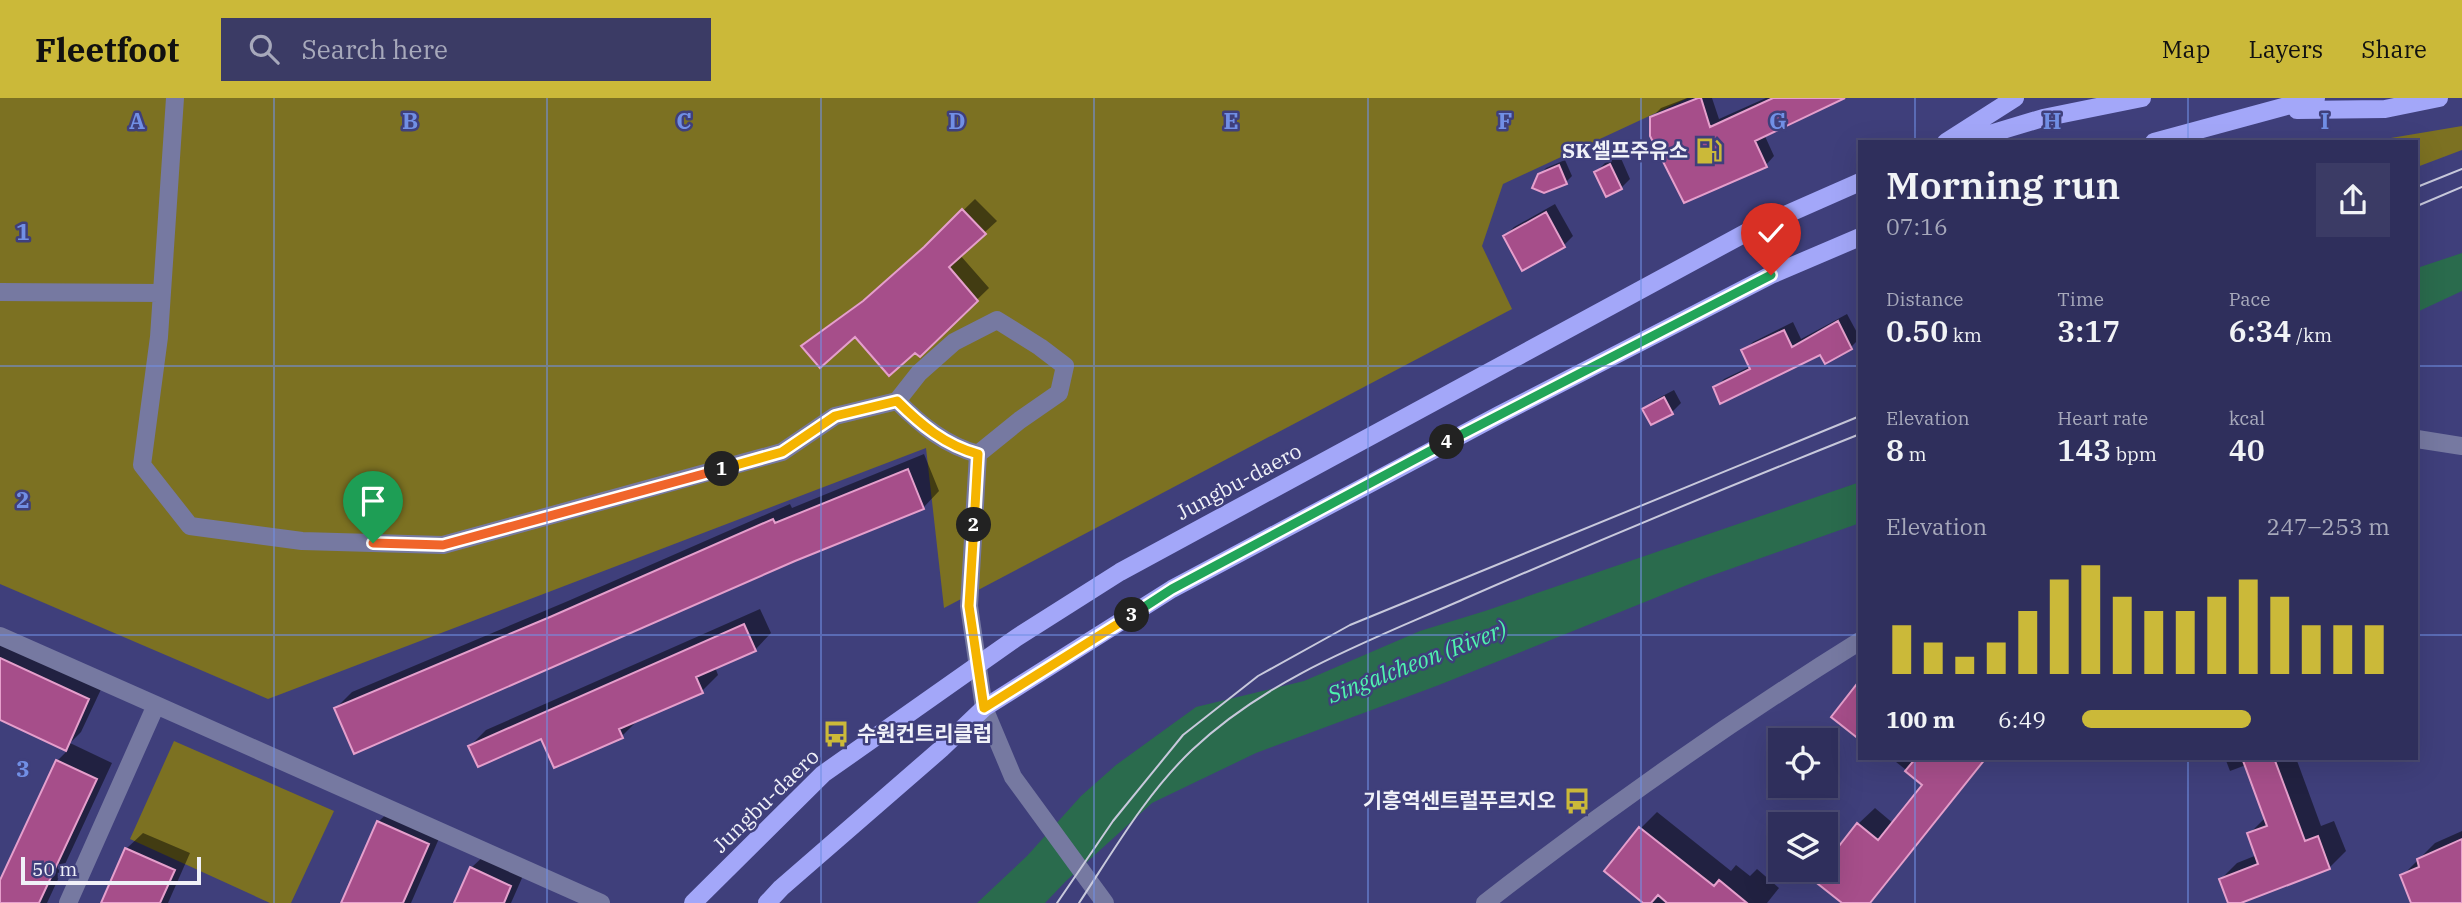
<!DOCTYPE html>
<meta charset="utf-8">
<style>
body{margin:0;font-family:"IBM Plex Serif","Noto Sans KR",serif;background:#3b3b65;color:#f1f3f6;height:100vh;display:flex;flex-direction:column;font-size:26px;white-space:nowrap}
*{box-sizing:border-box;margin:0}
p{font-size:23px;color:#a7a9bb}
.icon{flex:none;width:38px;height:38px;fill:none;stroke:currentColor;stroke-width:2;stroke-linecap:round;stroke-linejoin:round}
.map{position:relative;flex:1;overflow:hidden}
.drawer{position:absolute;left:1858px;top:42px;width:560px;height:620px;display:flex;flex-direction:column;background:#2f2f5c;border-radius:0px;box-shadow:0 7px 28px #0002,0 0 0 2px #4a4a72}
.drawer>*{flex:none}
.controls{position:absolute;left:1768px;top:630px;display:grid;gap:14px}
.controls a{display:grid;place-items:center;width:70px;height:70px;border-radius:0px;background:#2f2f5c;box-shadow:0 7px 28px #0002,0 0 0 2px #4a4a72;font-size:35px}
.scale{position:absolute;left:21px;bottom:18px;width:180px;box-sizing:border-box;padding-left:7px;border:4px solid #f0f1f8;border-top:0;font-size:19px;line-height:24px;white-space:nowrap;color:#f0f1f8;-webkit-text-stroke:5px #3f3f7b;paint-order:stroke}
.pin{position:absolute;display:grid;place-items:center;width:60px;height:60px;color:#fff;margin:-72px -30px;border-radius:50% 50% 50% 0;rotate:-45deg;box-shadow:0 0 7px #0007}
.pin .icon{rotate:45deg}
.km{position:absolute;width:35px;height:35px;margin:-18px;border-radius:50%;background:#222;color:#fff;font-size:19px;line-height:35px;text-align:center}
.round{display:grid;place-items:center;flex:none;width:74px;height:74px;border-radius:0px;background:#3b3b65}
.head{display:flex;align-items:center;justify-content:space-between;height:119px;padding:0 28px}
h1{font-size:38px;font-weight:600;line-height:52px}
.metrics{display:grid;grid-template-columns:repeat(3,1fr);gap:10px;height:119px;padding:7px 28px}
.metrics div{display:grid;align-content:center}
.metrics b{font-size:30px;font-weight:600}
.metrics small{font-size:19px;font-weight:400}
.metrics p{font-size:19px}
.chart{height:196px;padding:14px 28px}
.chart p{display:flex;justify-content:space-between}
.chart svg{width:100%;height:126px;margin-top:7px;stroke:#cbb939;stroke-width:6}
ul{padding:0 28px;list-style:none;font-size:23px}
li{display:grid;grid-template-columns:112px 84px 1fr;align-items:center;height:52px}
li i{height:18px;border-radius:9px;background:#cbb939}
header{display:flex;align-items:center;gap:42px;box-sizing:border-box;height:98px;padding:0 35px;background:#cbb939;color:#111}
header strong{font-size:33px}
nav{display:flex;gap:38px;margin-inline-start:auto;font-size:24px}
.search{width:490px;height:63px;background:#3b3b65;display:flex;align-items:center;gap:18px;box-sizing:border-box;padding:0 24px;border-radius:0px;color:#a7a9bb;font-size:26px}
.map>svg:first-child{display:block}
.green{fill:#7c7122}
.water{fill:#2a6b4d}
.shadow{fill:#0007}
.building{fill:#a64e8a;stroke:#e59fcc;stroke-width:2}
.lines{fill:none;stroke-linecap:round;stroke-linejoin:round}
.minor{stroke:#7679a1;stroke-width:18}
.major{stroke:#a3a7f9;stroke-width:18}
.tram{stroke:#c8c9dc;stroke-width:2}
.split-1-casing{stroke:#fff;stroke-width:14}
.split-2-casing{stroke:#fff;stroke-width:14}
.split-3-casing{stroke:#fff;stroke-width:14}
.split-4-casing{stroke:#fff;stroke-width:14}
.split-5-casing{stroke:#fff;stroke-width:14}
.split-1{stroke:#f0652b;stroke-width:9}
.split-2{stroke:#f5b400;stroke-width:9}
.split-3{stroke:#f5b400;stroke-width:9}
.split-4{stroke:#22a559;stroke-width:9}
.split-5{stroke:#22a559;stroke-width:9}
.grid{fill:none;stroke:#718fe5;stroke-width:2;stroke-opacity:0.55}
.labels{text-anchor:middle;stroke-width:5;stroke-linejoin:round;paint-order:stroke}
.poi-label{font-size:21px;font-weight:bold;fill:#f0f1f8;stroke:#3f3f7b;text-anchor:end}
.street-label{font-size:21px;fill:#f0f1f8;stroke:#3f3f7b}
.water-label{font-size:23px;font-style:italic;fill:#4ff3ae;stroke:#3f3f7b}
.grid-label{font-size:23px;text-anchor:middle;font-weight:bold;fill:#718fe5;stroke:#3f3f7b;stroke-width:5;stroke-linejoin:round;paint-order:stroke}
</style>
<header>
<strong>Fleetfoot</strong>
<div class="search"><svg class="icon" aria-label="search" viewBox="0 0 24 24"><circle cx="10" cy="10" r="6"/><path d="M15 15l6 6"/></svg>Search here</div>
<nav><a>Map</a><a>Layers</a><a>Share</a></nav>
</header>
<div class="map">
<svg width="2462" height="805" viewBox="0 0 2462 805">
<rect width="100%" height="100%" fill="#3f3f7b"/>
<!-- green -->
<path class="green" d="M 0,0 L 1688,0 L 1503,86 L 1482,148 L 1512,211 L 944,510 L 926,350 L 268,601 L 0,486 Z
M 2462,28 L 2462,52 L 2417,69 L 2417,44 L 2367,44 Z
M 174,643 L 334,713 L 291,805 L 270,805 L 130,741 Z"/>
<!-- water -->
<path class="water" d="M 2462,155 L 2462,193 L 2417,214 L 2417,170 Z
M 1860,384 L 1860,425 L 1702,481 L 1439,587 L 1256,655 L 1152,705 L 1066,783 L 1045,805 L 977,805 L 1027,758 L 1081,698 L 1116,667 L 1196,609 L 1304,583 L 1420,533 L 1485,513 Z"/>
<!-- shadow -->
<path class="shadow" d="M 1687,0 L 1712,0 L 1719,21 L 1766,0 L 1841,0 L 1764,36 L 1774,58 L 1766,67 L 1652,19 L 1661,10 Z
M 1620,58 L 1630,81 L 1621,90 L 1596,74 L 1605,65 Z
M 1565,62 L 1572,78 L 1566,84 L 1540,77 L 1546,70 Z
M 975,101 L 997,123 L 960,157 L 989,190 L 920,257 L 916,252 L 855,237 L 803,248 L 815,237 L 877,192 L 937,138 Z
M 1555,106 L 1573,138 L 1564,147 L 1505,138 L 1514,129 Z
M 1847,216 L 1860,240 L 1851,249 L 1825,263 L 1821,255 L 1715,290 L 1724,281 L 1751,268 L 1744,253 L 1753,244 L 1793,224 L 1801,241 Z
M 1674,292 L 1681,305 L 1672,314 L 1645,312 L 1653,303 Z
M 924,356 L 939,393 L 923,410 L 795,462 L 336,610 L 352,594 L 568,503 L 790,406 L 792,410 Z
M 760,511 L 771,535 L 755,552 L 715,569 L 718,577 L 702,593 L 638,622 L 622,638 L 542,639 L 470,648 L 486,632 Z
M 0,537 L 104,585 L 81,634 L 70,645 L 112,665 L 47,805 L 0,805 L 0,787 L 57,663 L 68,652 L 0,620 Z
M 1891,660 L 1987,660 L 1875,800 L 1870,805 L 1844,805 L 1815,781 L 1823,772 L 1825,772 L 1858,726 L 1875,710 L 1894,726 L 1925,687 Z
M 2225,660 L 2296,660 L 2321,728 L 2334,723 L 2346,753 L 2329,770 L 2236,805 L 2230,805 L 2221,781 L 2237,765 L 2257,757 L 2249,736 L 2266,719 L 2246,667 L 2230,673 Z
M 395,708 L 444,729 L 411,805 L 343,805 L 378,724 Z
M 1657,714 L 1731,773 L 1736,767 L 1750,778 L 1757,771 L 1779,790 L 1767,805 L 1646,805 L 1606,773 L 1641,730 Z
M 2462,733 L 2462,805 L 2413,805 L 2402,778 L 2435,745 Z
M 143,735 L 190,755 L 168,805 L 103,805 L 126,751 Z
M 488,754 L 526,771 L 511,805 L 456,805 L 471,770 Z"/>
<!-- building -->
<path class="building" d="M 1698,0 L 1701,0 L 1710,29 L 1773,0 L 1845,0 L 1755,43 L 1767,69 L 1684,105 L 1650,38 L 1650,19 Z
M 1610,66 L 1622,91 L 1606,99 L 1594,74 Z
M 1559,67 L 1567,86 L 1544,95 L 1532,90 L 1538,76 Z
M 962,111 L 986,136 L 949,169 L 978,203 L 920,259 L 915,255 L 889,278 L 855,239 L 820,270 L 801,248 L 863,203 L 924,149 Z
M 1546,114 L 1565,149 L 1522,173 L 1503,138 Z
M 1838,223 L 1852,251 L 1825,266 L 1820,257 L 1720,306 L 1713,289 L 1750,271 L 1741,252 L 1784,232 L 1792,249 Z
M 1664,299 L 1673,316 L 1651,327 L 1642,311 Z
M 908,371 L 924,411 L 795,463 L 354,656 L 334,610 L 550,519 L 773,421 L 775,425 Z
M 744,526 L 756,553 L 696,579 L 703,595 L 619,631 L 623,640 L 554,670 L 541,641 L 478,669 L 468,648 Z
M 0,560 L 89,601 L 66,653 L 0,622 Z
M 1860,582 L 1860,642 L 1831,619 Z
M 1916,660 L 1986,660 L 1870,805 L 1842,805 L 1813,782 L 1820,772 L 1825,772 L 1825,766 L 1857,725 L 1878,742 L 1922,687 L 1905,673 Z
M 2242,660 L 2274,660 L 2305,743 L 2318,738 L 2330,771 L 2241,805 L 2228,805 L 2219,781 L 2258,766 L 2247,735 L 2267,728 Z
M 56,662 L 97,681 L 39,805 L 0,805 L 0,782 Z
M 377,723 L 429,746 L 403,805 L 341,805 Z
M 1639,729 L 1714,788 L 1719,782 L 1747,805 L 1667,805 L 1658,797 L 1651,805 L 1643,805 L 1604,773 Z
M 2462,741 L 2462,805 L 2411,805 L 2400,777 L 2419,769 L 2417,761 Z
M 125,750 L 175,772 L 160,805 L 101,805 Z
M 470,769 L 511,788 L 504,805 L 454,805 Z"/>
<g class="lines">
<!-- minor -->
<path class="minor" d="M 175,0 L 159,239 L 142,367 L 190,428 L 302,443 L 443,447 L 782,354 L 835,318 L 897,303
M 0,194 L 162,195
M 2417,341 L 2462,348
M 978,356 C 945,347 921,327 897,303 L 919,275 L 954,244 L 997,222 L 1040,249 L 1065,268 L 1059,295 L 1020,322 L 978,356 L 969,508 L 984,610 L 1013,679 L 1105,805
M 0,538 L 156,607
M 68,805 L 156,607 L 601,805
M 1485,805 C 1606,711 1730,624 1860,543"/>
<!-- major -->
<path class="major" d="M 2297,12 L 2385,11 L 2439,0
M 1946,44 L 2015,0
M 1963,44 L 2043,20 L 2142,0
M 2154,44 L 2316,0
M 693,805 L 823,676 L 1016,540 L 1120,474 L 1751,132 L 1860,84
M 767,805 L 781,790 L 941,651 L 984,610 L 1172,491 L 1499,317 L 1771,177 L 1860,139"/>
<!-- tram -->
<path class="tram" d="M 2417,89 L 2462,71
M 2417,108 L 2462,89
M 1057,805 L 1113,723 L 1183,637 L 1258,578 L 1350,527 L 1860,318
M 1079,805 C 1114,752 1146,696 1192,652 C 1269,579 1369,543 1464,501 C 1595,444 1727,389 1860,336"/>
</g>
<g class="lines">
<!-- split-1 casing -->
<g class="split-1-casing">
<path id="split-1" d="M 373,445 L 443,447 L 722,371"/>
</g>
<!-- split-2 casing -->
<g class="split-2-casing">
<path id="split-2" d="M 722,371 L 782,354 L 835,318 L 897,303 C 921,327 945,347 978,356 L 974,427"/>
</g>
<!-- split-3 casing -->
<g class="split-3-casing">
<path id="split-3" d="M 974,427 L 969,508 L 984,610 L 1132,517"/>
</g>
<!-- split-4 casing -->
<g class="split-4-casing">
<path id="split-4" d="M 1132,517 L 1172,491 L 1447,344"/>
</g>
<!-- split-5 casing -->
<g class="split-5-casing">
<path id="split-5" d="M 1447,344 L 1771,177"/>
</g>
<!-- split-1 -->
<use href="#split-1" class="split-1"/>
<!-- split-2 -->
<use href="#split-2" class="split-2"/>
<!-- split-3 -->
<use href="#split-3" class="split-3"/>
<!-- split-4 -->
<use href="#split-4" class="split-4"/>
<!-- split-5 -->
<use href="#split-5" class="split-5"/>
</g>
<!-- grid -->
<path class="grid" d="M 274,0 L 274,805M 547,0 L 547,805M 821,0 L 821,805M 1094,0 L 1094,805M 1368,0 L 1368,805M 1641,0 L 1641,805M 1915,0 L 1915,44M 2188,0 L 2188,44M 0,268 L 1860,268M 2417,268 L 2462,268M 0,537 L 1860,537M 2417,537 L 2462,537M 1915,660 L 1915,805M 2188,660 L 2188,805"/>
<!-- icons -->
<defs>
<g id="fuel-bare" transform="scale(2.1)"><path d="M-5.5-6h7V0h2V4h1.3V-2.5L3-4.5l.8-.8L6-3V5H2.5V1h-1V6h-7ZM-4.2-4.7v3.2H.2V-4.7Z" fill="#cbb939" stroke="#3f3f7b" stroke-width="2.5" paint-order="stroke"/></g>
<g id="bus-bare" transform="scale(2.1)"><path d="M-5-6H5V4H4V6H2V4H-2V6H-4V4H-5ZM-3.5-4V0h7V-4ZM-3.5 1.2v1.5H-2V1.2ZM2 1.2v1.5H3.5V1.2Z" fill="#cbb939" stroke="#3f3f7b" stroke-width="2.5" paint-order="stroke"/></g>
</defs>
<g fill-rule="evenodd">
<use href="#fuel-bare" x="1709" y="53"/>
<use href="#bus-bare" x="836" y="636"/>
<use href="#bus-bare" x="1577" y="703"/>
</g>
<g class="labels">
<!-- poi labels -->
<g class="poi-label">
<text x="1688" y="60">SK셀프주유소</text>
<text x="857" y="643" text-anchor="start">수원컨트리클럽</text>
<text x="1556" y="710">기흥역센트럴푸르지오</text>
</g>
<!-- street labels -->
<g class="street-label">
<text transform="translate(1239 384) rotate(-28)" y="7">Jungbu-daero</text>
<text transform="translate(766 703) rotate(-44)" y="7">Jungbu-daero</text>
</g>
<!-- water labels -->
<g class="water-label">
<text transform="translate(1417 564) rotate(-21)" y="8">Singalcheon (River)</text>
</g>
</g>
<g class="grid-label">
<text x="137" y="31">A</text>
<text x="410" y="31">B</text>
<text x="684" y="31">C</text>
<text x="957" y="31">D</text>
<text x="1231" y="31">E</text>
<text x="1505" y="31">F</text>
<text x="1778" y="31">G</text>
<text x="2052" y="31">H</text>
<text x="2325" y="31">I</text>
<text x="23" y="142">1</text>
<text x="23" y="410">2</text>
<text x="23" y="679">3</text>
</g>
</svg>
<div class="controls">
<a><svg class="icon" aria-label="locate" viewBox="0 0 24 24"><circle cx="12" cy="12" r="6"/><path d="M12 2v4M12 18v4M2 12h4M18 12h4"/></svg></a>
<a><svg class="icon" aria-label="layers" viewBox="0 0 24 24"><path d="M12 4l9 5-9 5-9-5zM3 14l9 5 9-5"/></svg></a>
</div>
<div class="scale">50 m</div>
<div class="pin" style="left:373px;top:445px;background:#1e9e55"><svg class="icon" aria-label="arrive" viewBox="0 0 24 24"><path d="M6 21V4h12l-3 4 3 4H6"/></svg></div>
<div class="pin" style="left:1771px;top:177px;background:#d93025"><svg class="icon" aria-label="check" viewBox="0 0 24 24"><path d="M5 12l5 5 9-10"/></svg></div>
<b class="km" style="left:722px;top:371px">1</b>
<b class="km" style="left:974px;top:427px">2</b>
<b class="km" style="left:1132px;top:517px">3</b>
<b class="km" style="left:1447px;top:344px">4</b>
<section class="drawer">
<div class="head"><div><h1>Morning run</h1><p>07:16</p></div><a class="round"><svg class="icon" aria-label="share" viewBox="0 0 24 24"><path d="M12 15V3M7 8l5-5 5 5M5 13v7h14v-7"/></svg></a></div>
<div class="metrics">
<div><p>Distance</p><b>0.50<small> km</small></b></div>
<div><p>Time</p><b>3:17</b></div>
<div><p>Pace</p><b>6:34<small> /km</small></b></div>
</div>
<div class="metrics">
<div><p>Elevation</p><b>8<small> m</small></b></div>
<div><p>Heart rate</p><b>143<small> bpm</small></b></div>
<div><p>kcal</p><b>40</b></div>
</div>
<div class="chart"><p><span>Elevation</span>247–253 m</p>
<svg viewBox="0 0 160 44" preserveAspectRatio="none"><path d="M5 44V27M15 44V33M25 44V38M35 44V33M45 44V22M55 44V11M65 44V6M75 44V17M85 44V22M95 44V22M105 44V17M115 44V11M125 44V17M135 44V27M145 44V27M155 44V27"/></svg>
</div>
<ul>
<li><b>100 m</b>6:49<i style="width:55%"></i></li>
</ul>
</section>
</div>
